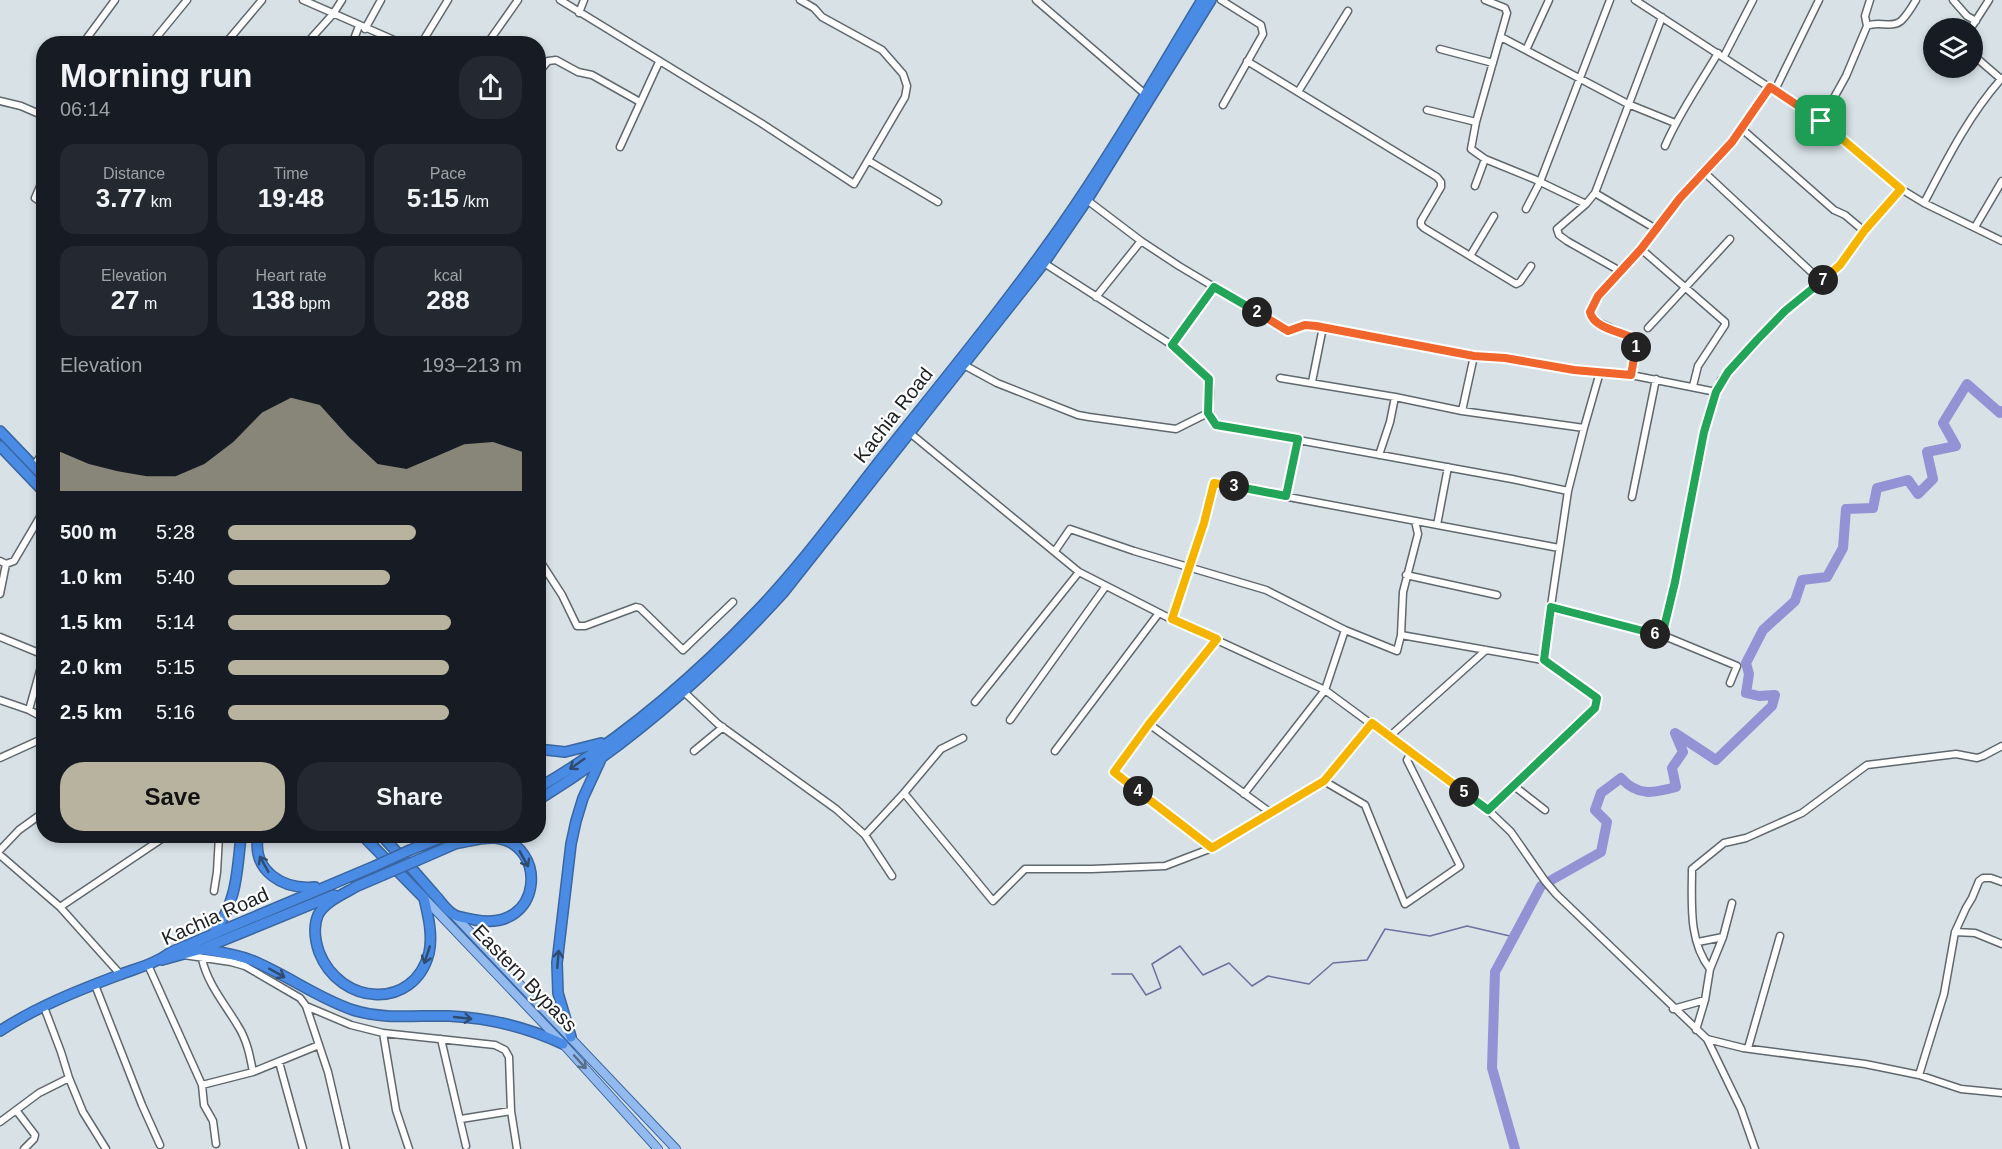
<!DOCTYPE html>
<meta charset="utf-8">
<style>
body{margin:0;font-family:Arial,sans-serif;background:#242831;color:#f1f3f6;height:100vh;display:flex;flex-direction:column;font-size:22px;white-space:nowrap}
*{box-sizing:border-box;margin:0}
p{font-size:20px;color:#9ea1a6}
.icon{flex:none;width:33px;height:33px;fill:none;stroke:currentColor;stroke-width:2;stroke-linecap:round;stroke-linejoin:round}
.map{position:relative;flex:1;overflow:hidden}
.side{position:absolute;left:36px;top:36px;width:510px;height:807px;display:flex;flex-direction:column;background:#171b24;border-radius:24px;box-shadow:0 3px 9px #0003}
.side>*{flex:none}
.controls{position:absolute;left:1923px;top:18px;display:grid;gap:12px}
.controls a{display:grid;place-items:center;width:60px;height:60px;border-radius:50%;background:#171b24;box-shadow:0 3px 9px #0003;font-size:30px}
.pin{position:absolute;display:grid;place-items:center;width:51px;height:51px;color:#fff;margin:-26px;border-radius:12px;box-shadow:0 3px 9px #0006}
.km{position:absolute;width:30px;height:30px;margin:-15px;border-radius:50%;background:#222;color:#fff;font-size:16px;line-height:30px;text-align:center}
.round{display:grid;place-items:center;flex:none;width:63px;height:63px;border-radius:24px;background:#242831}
.summary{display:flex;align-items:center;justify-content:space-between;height:102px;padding:0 24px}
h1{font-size:33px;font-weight:600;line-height:45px}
.stats{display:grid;grid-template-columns:repeat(3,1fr);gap:9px;height:102px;padding:6px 24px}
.stats div{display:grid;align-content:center;border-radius:15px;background:#242831;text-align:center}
.stats b{font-size:26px;font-weight:600}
.stats small{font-size:16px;font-weight:400}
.stats p{font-size:16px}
.chart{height:168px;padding:12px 24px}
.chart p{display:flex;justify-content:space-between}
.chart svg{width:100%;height:108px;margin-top:6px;fill:#b8b39e;opacity:.7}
.primary-button{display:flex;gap:12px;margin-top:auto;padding:12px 24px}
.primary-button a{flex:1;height:69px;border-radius:24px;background:#b8b39e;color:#111;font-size:24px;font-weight:600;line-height:69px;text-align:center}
.primary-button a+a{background:#242831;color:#f1f3f6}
ul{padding:0 24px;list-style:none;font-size:20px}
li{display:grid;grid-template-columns:96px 72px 1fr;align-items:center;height:45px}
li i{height:15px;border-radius:8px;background:#b8b39e}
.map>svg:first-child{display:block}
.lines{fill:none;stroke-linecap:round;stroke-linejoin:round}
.stream{stroke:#6f709f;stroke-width:1.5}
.river{stroke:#9292d5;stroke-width:10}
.minor-casing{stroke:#60686d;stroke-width:9}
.major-casing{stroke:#3a66a1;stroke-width:10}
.highway-casing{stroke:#3a66a1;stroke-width:12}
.minor{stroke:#fff;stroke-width:6}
.major{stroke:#92baef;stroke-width:8}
.highway{stroke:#4a8ce5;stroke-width:9}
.highway-bridge-casing{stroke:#3a66a1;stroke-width:12;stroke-linecap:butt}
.highway-bridge{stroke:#4a8ce5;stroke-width:9}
.oneway{stroke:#2f4b70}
.oneway2{stroke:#586d88}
.split-1-casing{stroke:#fff;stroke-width:12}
.split-2-casing{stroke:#fff;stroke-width:12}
.split-3-casing{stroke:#fff;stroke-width:12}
.split-4-casing{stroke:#fff;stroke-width:12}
.split-5-casing{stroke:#fff;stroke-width:12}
.split-6-casing{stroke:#fff;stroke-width:12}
.split-7-casing{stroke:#fff;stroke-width:12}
.split-8-casing{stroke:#fff;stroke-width:12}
.split-1{stroke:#f0652b;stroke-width:8}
.split-2{stroke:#f0652b;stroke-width:8}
.split-3{stroke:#22a559;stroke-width:8}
.split-4{stroke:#f5b400;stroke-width:8}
.split-5{stroke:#f5b400;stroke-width:8}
.split-6{stroke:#22a559;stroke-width:8}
.split-7{stroke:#22a559;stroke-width:8}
.split-8{stroke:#f5b400;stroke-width:8}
.labels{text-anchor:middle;stroke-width:4.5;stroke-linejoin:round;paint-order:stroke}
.street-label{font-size:20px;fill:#1d2022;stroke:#fff}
</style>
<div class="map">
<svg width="2002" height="1149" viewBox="0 0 2002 1149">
<rect width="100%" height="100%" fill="#d7e1e6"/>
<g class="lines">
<!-- stream -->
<path class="stream" d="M 1112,974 L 1132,974 L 1146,995 L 1161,988 L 1152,964 L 1180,946 L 1203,975 L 1229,963 L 1252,986 L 1268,976 L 1309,984 L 1333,963 L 1367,960 L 1385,929 L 1430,936 L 1467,926 L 1514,937"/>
<!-- river -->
<path class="river" d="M 1515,1149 L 1492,1068 L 1495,972 L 1541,886 L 1601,852 L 1607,822 L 1595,810 L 1601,793 L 1621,778 C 1638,797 1654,793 1676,787 L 1672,768 L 1683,752 L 1675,733 L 1716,760 L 1772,706 L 1775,695 L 1759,696 L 1746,693 L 1749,674 L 1746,663 L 1763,630 L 1795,601 L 1802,580 L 1827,577 L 1843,548 L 1846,509 L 1873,508 L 1877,488 L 1908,480 L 1918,494 L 1933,479 L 1927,452 L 1956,446 L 1943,423 L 1967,384 L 2000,413 L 2002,411"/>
<!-- minor casing -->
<g class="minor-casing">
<path id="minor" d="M 303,0 L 403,44
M 560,0 L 761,123 L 854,184 L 905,97 L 907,86 L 903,74 L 882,50 L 822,17 L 814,8 L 800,0
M 1036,0 L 1145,94
M 1221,0 L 1261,25 L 1263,34 L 1223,105
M 1485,0 L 1505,8 L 1507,13 L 1476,122 L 1471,149 L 1485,159 L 1534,179 L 1586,204
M 1635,0 L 1821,121 L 1901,189 L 1924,203 L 2002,241
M 1953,0 L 1967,16 L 1976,21
M 579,13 L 584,0
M 1867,26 L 1865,16 L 1870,0
M 1971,28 L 1989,0
M 365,29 L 381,0
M 1501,37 L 1628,104 L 1675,123
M 85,44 L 84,42 L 115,0
M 151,44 L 187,0
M 225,44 L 262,0
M 306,44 L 333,14 L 342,0
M 352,44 L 359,26
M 421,44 L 448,0
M 487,44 L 518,0
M 1440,49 L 1493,63
M 1526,50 L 1549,0
M 1972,54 L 2001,79
M 1724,56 L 1753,0
M 1247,61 L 1437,177 L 1441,182 L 1441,187 L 1421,221 L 1421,225 L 1424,228 L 1516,284 L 1520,282 L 1531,266
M 538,73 L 548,61 L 556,60 L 578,72 L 592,75 L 640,102
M 1775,90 L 1819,0
M 1298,92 L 1348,11
M 0,101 L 21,106 L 44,116
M 1427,110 L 1476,122
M 1821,121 L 1846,76 L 1867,26 C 1878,20 1891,29 1901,21 C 1907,15 1912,7 1916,0
M 1742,129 L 1834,210 L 1845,215 L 1864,231
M 1665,146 C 1679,113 1700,84 1718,53
M 620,147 L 659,62
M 869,161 L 938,202
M 1705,173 L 1821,281
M 44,177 L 35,198 L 44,204
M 1475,186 L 1485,159
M 1595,193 L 1656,229
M 1087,200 L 1141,241 L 1179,266 L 1283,328 L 1291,331 L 1305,325 L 1323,327
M 1924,203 C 1947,159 1969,115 2002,78
M 1526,209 L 1540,182 L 1610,0
M 1975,227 L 2002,181
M 1641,249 L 1725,322 L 1725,325 L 1698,366 L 1693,386
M 1470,256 L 1494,216
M 1044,263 L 1172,345 L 1207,376 C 1216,392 1202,410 1216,425 L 1512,479 L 1568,491
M 1620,271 L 1567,241 L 1559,235 L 1557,229 L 1586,204 L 1595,193 L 1662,17
M 1096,297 L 1141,241
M 1648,328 L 1730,239
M 1172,345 L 1214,287
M 964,365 L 997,383 L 1078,415 L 1089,417 L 1176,429 L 1208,413
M 1631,375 L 1637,343 L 1635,339 L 1596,321 C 1590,316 1589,313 1592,305 L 1641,249 L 1680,198 L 1732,142 L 1770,87
M 1280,378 L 1395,397 L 1462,411 L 1584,428
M 1312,382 L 1323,327 L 1474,356 L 1505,358 L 1574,370 L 1631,375 L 1716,392
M 1462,411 L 1474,356
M 910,433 L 1079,572 L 1171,619 L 1325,690 L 1488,810 L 1511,832 L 1545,881 L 1556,894 L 1707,1039 L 1743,1048 L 1865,1064 L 1919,1075 L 1961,1089 L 2002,1093
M 1379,455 L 1390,422 L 1395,397
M 33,467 L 44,451
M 1286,497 L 1298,439
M 1632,497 L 1656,379
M 1437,525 L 1448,467
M 1055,551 L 1070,529 L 1134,551 L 1266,590 L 1345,630 L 1397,651 L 1401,635 L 1543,660 L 1597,698 L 1595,708 L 1488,810
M 538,558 L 562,595 L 577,626 L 585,626 L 636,607 L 640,608 L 683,650 L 733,602
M 0,561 L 6,564 L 14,561 L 44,510
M 1406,575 L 1497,595
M 41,589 L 44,590
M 0,594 L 6,564
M 1551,607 L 1662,635 L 1675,582 L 1704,432 L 1721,380 L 1786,311 L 1840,265 L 1865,230 L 1901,189
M 1171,619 L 1204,523 L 1214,483 L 1559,548
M 1401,635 L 1403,592 L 1418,534 L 1415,521
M 1662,635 L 1737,666 L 1730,683
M 0,637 L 44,655
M 1543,660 L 1568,491 L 1584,428 L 1600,372
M 684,692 L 718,724 L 836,809 L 865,835 L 892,876
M 0,700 L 29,710 L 44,718
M 975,702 L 1079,572
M 29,710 L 44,656
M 1010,720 L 1106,586
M 1149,724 L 1217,639
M 1390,736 L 1486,650
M 694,751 L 723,727
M 1055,751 L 1159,613
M 0,758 L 44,738
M 1324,781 L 1372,723
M 1514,786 L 1545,810
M 904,793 L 941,749 L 963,738
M 1244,794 L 1325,690 L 1345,630
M 865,835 L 904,793 L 993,901 L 1025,869 L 1092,869 L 1165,866 L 1212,848 L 1114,772 L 1149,724 L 1271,813 L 1324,781 L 1365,805 L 1405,904 L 1460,866 L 1407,760 L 1411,753
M 1212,848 L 1271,813
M 0,850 L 19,830 L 44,812
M 0,855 L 60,907 L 120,974
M 214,891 L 217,872 L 219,836
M 60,907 L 166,836
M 1955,932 L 1975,933 L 2002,944
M 1698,942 L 1723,937
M 184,955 L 231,962 L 245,966 L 300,998 L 306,1006 L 328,1072 L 346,1149
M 202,959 C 208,985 225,1004 238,1026 C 247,1040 250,1056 253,1072
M 148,965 L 202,1085 L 204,1105 L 213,1121 L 216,1144
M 1710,969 L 1723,937 L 1732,903
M 95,985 L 142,1105 L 160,1145
M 306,1006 L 351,1025 L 383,1033 L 495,1045 L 505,1050 L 509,1057 L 511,1111 L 517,1149
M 44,1007 L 61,1052 L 69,1078 L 83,1112 L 106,1149
M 1673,1009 L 1705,1000
M 1696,1030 L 1705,1000 L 1710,969 C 1688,941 1692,902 1692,869 L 1724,843 L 1746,838 L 1802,813 L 1867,765 L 1956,754 L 1977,758 L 1983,756 L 2002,746
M 383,1033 L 396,1110 L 409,1149
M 441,1039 L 466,1146
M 1707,1039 L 1741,1109 L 1755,1149
M 1748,1048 L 1780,936
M 279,1062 L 303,1149
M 1919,1075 L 1944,994 L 1955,932 L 1966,908 L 1972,898 L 1979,881 L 1983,878 L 1991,878 L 2002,882
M 202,1085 L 253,1072 L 319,1045
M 16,1110 L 35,1135 L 34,1139 L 24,1149
M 461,1119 L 511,1111
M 0,1122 L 39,1093 L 69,1078"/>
</g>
<!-- major casing -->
<g class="major-casing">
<path id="major" d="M 424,898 L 563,1044 L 658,1149
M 454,915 L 676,1149"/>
</g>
<!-- highway casing -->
<g class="highway-casing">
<path id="highway" d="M 0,431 L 44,477
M 0,446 L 44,492
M 538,749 L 565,752 L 601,743
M 538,788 C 620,741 692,679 757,611 C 805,561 846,503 889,449 C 947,376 1007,303 1061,226 C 1112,153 1156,76 1202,0
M 538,800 C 630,744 711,672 783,593 L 1044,263 L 1087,200 L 1211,0
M 258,836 C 252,872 284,890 315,887
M 382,836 C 400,855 417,874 434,894 C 440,900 446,910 453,914 C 458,918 469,918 475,920 C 544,933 548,843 495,838 C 481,837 467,842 454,844
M 410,850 L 445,836
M 418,860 L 457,843
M 359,885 C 346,893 325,901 318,915 C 313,927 315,940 319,952 C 340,1006 414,1011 429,953 C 433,935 428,915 424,898 L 363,836
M 355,887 L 383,875
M 214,932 C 237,902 237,872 241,836
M 202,949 C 219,952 235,954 251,960 C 286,974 317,998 353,1010 C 384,1020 418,1015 449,1016 C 489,1018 527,1027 563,1044
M 162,960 L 202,949 L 334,895
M 0,1031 C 36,1007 79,990 119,975 C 137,968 155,964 171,952 L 375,866
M 571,1037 L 558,993 L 557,963 L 571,844 L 576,821 L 583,798 L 601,759"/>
</g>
<!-- minor -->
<use href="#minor" class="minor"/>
<!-- major -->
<use href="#major" class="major"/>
<!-- highway -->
<use href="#highway" class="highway"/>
<!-- highway-bridge casing -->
<g class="highway-bridge-casing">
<path id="highway-bridge" d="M 375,866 L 410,850
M 383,875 L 418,860"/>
</g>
<!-- highway-bridge -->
<use href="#highway-bridge" class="highway-bridge"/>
</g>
<!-- one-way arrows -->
<defs><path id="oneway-shaft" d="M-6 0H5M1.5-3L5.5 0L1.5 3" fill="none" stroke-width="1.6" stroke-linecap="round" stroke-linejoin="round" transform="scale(1.5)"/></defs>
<g class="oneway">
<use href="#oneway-shaft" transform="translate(577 764) rotate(145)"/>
<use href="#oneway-shaft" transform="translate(524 859) rotate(61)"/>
<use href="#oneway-shaft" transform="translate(264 864) rotate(-119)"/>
<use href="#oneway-shaft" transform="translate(427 955) rotate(108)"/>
<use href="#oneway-shaft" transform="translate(558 959) rotate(-85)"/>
<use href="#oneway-shaft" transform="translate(277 973) rotate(29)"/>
<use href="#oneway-shaft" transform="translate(463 1018) rotate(6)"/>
</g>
<use class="oneway2" href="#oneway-shaft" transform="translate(580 1062) rotate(48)"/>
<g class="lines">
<!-- split-1 casing -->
<g class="split-1-casing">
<path id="split-1" d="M 1636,347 L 1635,339 C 1621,331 1594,329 1590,312 L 1598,296 L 1641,249 L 1680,198 L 1732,142 L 1770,87 L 1821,121"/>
</g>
<!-- split-2 casing -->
<g class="split-2-casing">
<path id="split-2" d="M 1257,312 L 1288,331 L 1305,325 L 1316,326 L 1474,356 L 1505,358 L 1574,370 L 1631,375 L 1636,347"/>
</g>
<!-- split-3 casing -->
<g class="split-3-casing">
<path id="split-3" d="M 1234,486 L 1286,496 L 1298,439 L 1216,425 L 1208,413 L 1209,379 L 1172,345 L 1214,287 L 1257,312"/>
</g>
<!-- split-4 casing -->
<g class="split-4-casing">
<path id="split-4" d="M 1138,791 L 1114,772 L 1149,724 L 1217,639 L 1172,619 L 1204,523 L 1214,483 L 1234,486"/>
</g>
<!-- split-5 casing -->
<g class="split-5-casing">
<path id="split-5" d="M 1138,791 L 1212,848 L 1324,781 L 1372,723 L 1464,792"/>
</g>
<!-- split-6 casing -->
<g class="split-6-casing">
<path id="split-6" d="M 1464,792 L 1488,810 L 1595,708 L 1597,698 L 1544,660 L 1551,607 L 1655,634"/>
</g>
<!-- split-7 casing -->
<g class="split-7-casing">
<path id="split-7" d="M 1655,634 L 1662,636 L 1675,582 L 1704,432 L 1716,392 L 1728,372 L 1757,340 L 1785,311 L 1823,280"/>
</g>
<!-- split-8 casing -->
<g class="split-8-casing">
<path id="split-8" d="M 1821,121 L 1901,189 L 1865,230 L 1840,265 L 1823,280"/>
</g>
<!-- split-1 -->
<use href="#split-1" class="split-1"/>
<!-- split-2 -->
<use href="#split-2" class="split-2"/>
<!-- split-3 -->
<use href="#split-3" class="split-3"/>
<!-- split-4 -->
<use href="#split-4" class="split-4"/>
<!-- split-5 -->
<use href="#split-5" class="split-5"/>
<!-- split-6 -->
<use href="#split-6" class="split-6"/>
<!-- split-7 -->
<use href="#split-7" class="split-7"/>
<!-- split-8 -->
<use href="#split-8" class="split-8"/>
</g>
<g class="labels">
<!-- street labels -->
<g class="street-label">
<text transform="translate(893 415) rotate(-52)" y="7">Kachia Road</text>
<text transform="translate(215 916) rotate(-24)" y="7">Kachia Road</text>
<text transform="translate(525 978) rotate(46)" y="7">Eastern Bypass</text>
</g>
</g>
</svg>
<div class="controls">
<a><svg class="icon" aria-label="layers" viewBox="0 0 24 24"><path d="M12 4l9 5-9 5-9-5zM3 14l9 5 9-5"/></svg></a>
</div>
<div class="pin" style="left:1821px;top:121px;background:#1e9e55"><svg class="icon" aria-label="arrive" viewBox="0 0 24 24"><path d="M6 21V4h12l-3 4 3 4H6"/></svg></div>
<b class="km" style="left:1636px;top:347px">1</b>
<b class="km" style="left:1257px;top:312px">2</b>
<b class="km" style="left:1234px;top:486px">3</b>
<b class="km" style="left:1138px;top:791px">4</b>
<b class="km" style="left:1464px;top:792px">5</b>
<b class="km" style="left:1655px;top:634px">6</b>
<b class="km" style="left:1823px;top:280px">7</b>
<section class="side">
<div class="summary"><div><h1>Morning run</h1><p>06:14</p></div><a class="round"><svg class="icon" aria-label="share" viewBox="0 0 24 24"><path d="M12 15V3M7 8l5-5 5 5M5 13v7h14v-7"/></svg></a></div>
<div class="stats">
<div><p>Distance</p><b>3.77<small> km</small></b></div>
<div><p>Time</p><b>19:48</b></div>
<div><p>Pace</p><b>5:15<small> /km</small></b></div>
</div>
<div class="stats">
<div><p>Elevation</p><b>27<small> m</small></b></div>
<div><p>Heart rate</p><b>138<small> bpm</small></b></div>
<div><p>kcal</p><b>288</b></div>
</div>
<div class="chart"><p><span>Elevation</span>193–213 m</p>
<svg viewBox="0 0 160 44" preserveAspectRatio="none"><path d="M0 44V28L10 33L20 36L30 38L40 38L50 33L60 24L70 12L80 6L90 9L100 22L110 33L120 35L130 30L140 25L150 24L160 28V44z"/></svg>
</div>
<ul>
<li><b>500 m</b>5:28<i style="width:64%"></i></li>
<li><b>1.0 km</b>5:40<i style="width:55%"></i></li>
<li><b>1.5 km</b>5:14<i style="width:76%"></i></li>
<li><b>2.0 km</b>5:15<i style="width:75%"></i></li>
<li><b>2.5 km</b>5:16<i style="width:75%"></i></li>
</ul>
<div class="primary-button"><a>Save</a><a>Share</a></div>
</section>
</div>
